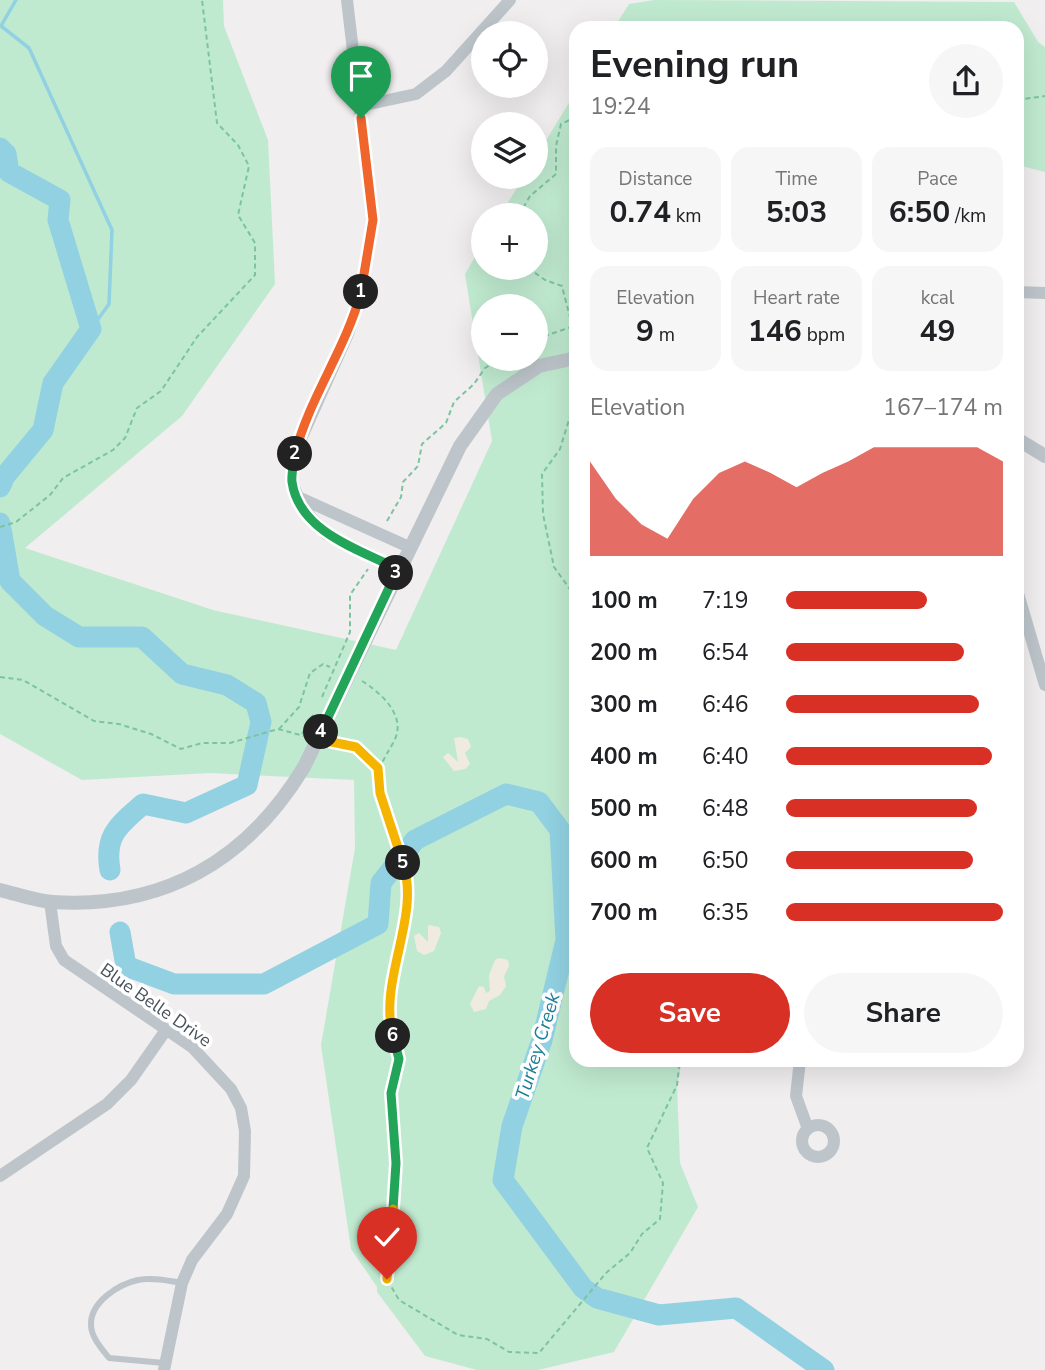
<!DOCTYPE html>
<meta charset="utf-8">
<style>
body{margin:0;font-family:"Nunito Sans",sans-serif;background:#f6f6f6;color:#202124;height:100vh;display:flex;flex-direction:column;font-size:26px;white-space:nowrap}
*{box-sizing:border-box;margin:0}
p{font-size:23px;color:#757577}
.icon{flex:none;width:38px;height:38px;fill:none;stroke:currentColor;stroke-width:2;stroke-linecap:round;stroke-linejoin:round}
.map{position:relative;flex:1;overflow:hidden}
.side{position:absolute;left:569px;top:21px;width:455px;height:1046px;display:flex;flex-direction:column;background:#fff;border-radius:21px;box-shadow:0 7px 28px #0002}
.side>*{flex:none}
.controls{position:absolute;left:471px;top:21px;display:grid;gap:14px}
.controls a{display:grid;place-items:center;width:77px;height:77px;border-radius:50%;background:#fff;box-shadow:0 7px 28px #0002;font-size:35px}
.pin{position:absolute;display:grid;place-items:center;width:60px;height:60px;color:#fff;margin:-72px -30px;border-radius:50% 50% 50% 0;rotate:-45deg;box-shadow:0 0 7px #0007}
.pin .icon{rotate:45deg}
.km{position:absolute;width:35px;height:35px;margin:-18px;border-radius:50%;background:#222;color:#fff;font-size:19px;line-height:35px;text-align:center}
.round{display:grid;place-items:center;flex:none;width:74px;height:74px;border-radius:37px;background:#f6f6f6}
.overview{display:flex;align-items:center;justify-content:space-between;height:119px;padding:0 21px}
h1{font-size:38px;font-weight:700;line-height:52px}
.figures{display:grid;grid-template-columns:repeat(3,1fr);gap:10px;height:119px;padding:7px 21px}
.figures div{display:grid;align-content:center;border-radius:18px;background:#f6f6f6;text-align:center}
.figures b{font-size:30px;font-weight:700}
.figures small{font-size:19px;font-weight:400}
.figures p{font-size:19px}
.chart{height:196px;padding:14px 21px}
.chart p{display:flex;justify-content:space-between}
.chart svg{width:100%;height:126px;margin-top:7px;fill:#d93025;opacity:.7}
.action{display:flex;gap:14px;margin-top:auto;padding:14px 21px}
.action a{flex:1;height:80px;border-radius:42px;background:#d93025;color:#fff;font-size:28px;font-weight:700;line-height:80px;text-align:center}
.action a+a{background:#f6f6f6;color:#202124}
ul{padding:0 21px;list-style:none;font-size:23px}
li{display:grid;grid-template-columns:112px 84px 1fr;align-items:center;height:52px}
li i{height:18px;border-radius:9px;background:#d93025}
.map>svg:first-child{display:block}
.green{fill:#c0ead0;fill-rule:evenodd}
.sand{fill:#f0ebe0}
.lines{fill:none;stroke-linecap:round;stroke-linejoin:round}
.stream{stroke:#91d1e2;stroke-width:3.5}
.river{stroke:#91d1e2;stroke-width:21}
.path{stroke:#7cc4a0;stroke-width:2;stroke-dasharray:5 3.5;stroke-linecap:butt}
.service{stroke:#bdc5cb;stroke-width:6}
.minor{stroke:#bdc5cb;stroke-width:12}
.tertiary{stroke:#bdc5cb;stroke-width:14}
.split-1-casing{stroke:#fff;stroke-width:14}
.split-2-casing{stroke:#fff;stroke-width:14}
.split-3-casing{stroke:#fff;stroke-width:14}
.split-4-casing{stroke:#fff;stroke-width:14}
.split-5-casing{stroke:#fff;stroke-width:14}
.split-6-casing{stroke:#fff;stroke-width:14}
.split-7-casing{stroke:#fff;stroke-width:14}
.split-8-casing{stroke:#fff;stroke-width:14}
.split-1{stroke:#f0652b;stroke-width:9}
.split-2{stroke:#f0652b;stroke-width:9}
.split-3{stroke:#22a559;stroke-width:9}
.split-4{stroke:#22a559;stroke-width:9}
.split-5{stroke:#f5b400;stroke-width:9}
.split-6{stroke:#f5b400;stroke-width:9}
.split-7{stroke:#22a559;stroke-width:9}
.split-8{stroke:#f5b400;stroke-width:9}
.labels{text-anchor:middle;stroke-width:7;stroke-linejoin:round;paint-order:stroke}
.street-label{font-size:18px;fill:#485159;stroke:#fff}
.water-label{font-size:19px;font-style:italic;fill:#1b7f99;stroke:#fff}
</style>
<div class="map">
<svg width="1045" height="1370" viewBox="0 0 1045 1370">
<rect width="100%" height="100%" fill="#f0eeee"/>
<!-- green -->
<path class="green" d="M 0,0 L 223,0 L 224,26 L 268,140 L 275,284 L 182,416 L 25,548 L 213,610 L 396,650 L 492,441 L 465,274 L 483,243 L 483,268 L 536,268 L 536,215 L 500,215 L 524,177 L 536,177 L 536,157 L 576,91 L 576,1060 L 682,1061 L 677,1085 L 680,1163 L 698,1207 L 614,1352 L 538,1370 L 477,1370 L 425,1356 L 377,1292 L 377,1287 L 351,1249 L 321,1045 L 355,848 L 354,780 L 210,773 L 82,780 L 0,734 ZM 483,306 L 536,306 L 536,359 L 483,359 Z
M 654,0 L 1014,2 L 1038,42 L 1045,47 L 1045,172 L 1017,165 L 1017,28 L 614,28 L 629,4 Z"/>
<!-- sand -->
<path class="sand" d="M 460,737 L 468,739 L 471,747 L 465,753 L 470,764 L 465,769 L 454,771 L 443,757 L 448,753 L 458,762 L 454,738 Z
M 428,925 L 439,927 L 441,933 L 434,951 L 424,955 L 417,951 L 414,936 L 419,933 L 428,942 Z
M 499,958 L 508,960 L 509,966 L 504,976 L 506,986 L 500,995 L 489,1001 L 486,1009 L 474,1012 L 470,1004 L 479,986 L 484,987 L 486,993 L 490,991 L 489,975 L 495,960 Z"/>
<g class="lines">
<!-- stream -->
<path class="stream" d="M 16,0 L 1,26 L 29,48 L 112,230 L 109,304 L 91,329"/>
<!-- river -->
<path class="river" d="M 0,148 L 6,154 L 9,172 L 60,200 L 58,220 L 91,329 L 53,383 L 43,430 L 5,476 L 0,487
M 0,523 L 10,581 L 45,616 L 79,637 L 142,637 L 182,674 L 227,685 L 256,703 L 261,722 L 247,785 L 186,813 L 143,804 C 119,825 104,835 110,870
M 120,932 L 126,966 L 174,984 L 264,984 L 378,924 L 381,883 L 415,840 L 506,794 L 539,802 L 560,830 L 566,940 L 542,1040 L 512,1126 L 503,1180 L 583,1288 L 597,1298 L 659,1315 L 736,1308 L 824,1370"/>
<!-- path -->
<path class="path" d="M 1017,100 L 1045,96
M 519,215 L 530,196 L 556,174 L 556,146 L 561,124 L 576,117
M 528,268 L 545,280 L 562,286 L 576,341
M 536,339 L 574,326
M 576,397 L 560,449 L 542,474 L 543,514 L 554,567 L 572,592 L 576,592
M 387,521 L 401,497 L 403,482 L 418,466 L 422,444 L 446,423 L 454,402 L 474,384 L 485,368 L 500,359
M 0,527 L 16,522 L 50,495 L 63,478 L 113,450 L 125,438 L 137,408 L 161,391 L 197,337 L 255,275 L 255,243 L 238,215 L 249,166 L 238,145 L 217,123 L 202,0
M 0,677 L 23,680 L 94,721 L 119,724 L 151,734 L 181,749 L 202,743 L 230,743 L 278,729 L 304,736
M 362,681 C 380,692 406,715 395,739 C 390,750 383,758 380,769
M 322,697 L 350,632 L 350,595 L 368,569
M 279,729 L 299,707 L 310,673 L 323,664 L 330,667
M 302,734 L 315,712
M 330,741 L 356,747 L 378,768 L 380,793 L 406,872 L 409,891 L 395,956 L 390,1024 L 399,1059 L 391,1093 L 396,1163 L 387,1279 L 399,1300 L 458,1335 L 487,1339 L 509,1352 L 539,1353 L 606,1273 L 630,1253 L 642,1234 L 660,1219 L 663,1183 L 647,1148 L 677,1085 L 680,1060"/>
<!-- service -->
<path class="service" d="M 164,1363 L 109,1358 C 102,1349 91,1337 91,1325 C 90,1302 119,1284 138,1280 C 153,1277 168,1281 182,1283"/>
<!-- minor -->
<path class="minor" d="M 347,0 L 373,220 L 360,295 L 348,334 L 295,452 L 292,482 L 302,507 L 326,534 L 398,569
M 360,106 L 416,94 L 446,71 L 510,0
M 1017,292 L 1045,293
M 298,497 L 409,547
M 1017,590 L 1045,685
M 50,902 L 56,946 L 64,960 L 192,1047 L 231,1089 L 241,1108 L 245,1131 L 244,1176 L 227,1214 L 192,1260 L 182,1283 L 164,1370
M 800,1060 L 796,1096 L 808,1129
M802 1141a16 16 0 1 1 32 0a16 16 0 1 1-32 0Z
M 0,1176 L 107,1104 L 131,1080 L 166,1030"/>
<!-- tertiary -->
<path class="tertiary" d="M 1017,439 L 1045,456
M 0,890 C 17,894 35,901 53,902 C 163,909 247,861 304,767 L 460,446 L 497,394 L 539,366 L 576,358"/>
</g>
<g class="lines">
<!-- split-1 casing -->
<g class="split-1-casing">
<path id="split-1" d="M 361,292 L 373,220 L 361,118"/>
</g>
<!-- split-2 casing -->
<g class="split-2-casing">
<path id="split-2" d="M 295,454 C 309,398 346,349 361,292"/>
</g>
<!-- split-3 casing -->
<g class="split-3-casing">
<path id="split-3" d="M 295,454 C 294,463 291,474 292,482 C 299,532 360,550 398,569 L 396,573"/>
</g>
<!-- split-4 casing -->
<g class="split-4-casing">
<path id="split-4" d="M 321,732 L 396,573"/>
</g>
<!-- split-5 casing -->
<g class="split-5-casing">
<path id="split-5" d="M 321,732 L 317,739 L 356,747 L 378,768 L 380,793 L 403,863"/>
</g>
<!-- split-6 casing -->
<g class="split-6-casing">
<path id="split-6" d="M 393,1036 C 378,979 421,918 403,863"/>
</g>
<!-- split-7 casing -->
<g class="split-7-casing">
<path id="split-7" d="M 393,1209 L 396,1163 L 391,1093 L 399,1059 L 393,1036"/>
</g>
<!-- split-8 casing -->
<g class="split-8-casing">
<path id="split-8" d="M 387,1279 L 393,1209"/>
</g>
<!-- split-1 -->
<use href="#split-1" class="split-1"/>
<!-- split-2 -->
<use href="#split-2" class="split-2"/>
<!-- split-3 -->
<use href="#split-3" class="split-3"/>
<!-- split-4 -->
<use href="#split-4" class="split-4"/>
<!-- split-5 -->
<use href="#split-5" class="split-5"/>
<!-- split-6 -->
<use href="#split-6" class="split-6"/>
<!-- split-7 -->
<use href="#split-7" class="split-7"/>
<!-- split-8 -->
<use href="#split-8" class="split-8"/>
</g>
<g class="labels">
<!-- street labels -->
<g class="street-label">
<text transform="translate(156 1005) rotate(35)" y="6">Blue Belle Drive</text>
</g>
<!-- water labels -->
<g class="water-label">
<text transform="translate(537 1046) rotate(-73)" y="7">Turkey Creek</text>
</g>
</g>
</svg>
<div class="controls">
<a><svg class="icon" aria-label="locate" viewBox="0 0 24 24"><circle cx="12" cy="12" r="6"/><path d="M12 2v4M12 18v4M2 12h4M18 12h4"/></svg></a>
<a><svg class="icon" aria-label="layers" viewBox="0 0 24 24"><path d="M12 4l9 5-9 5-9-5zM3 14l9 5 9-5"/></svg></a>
<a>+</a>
<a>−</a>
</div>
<div class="pin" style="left:361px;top:118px;background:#1e9e55"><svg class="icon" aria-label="arrive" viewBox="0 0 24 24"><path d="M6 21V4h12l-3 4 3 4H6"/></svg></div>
<div class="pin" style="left:387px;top:1279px;background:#d93025"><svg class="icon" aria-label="check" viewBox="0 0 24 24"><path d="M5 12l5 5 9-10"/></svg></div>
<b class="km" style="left:361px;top:292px">1</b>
<b class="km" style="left:295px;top:454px">2</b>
<b class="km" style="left:396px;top:573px">3</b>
<b class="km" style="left:321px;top:732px">4</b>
<b class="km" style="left:403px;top:863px">5</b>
<b class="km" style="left:393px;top:1036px">6</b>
<section class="side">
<div class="overview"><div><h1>Evening run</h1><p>19:24</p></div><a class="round"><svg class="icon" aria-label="share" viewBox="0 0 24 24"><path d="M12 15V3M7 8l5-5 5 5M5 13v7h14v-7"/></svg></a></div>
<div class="figures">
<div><p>Distance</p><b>0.74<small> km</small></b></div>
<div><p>Time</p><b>5:03</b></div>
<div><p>Pace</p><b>6:50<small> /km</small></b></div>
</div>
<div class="figures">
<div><p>Elevation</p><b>9<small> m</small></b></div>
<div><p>Heart rate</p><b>146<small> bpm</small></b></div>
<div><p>kcal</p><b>49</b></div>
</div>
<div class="chart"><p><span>Elevation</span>167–174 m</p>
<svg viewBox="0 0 160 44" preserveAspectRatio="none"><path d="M0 44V11L10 24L20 33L30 38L40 24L50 15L60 11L70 15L80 20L90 15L100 11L110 6L120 6L130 6L140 6L150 6L160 11V44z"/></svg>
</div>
<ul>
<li><b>100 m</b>7:19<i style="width:65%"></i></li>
<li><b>200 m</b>6:54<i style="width:82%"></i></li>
<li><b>300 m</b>6:46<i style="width:89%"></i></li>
<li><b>400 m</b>6:40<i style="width:95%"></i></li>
<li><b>500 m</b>6:48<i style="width:88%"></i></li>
<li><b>600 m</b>6:50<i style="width:86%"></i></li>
<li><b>700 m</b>6:35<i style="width:100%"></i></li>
</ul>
<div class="action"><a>Save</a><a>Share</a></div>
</section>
</div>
